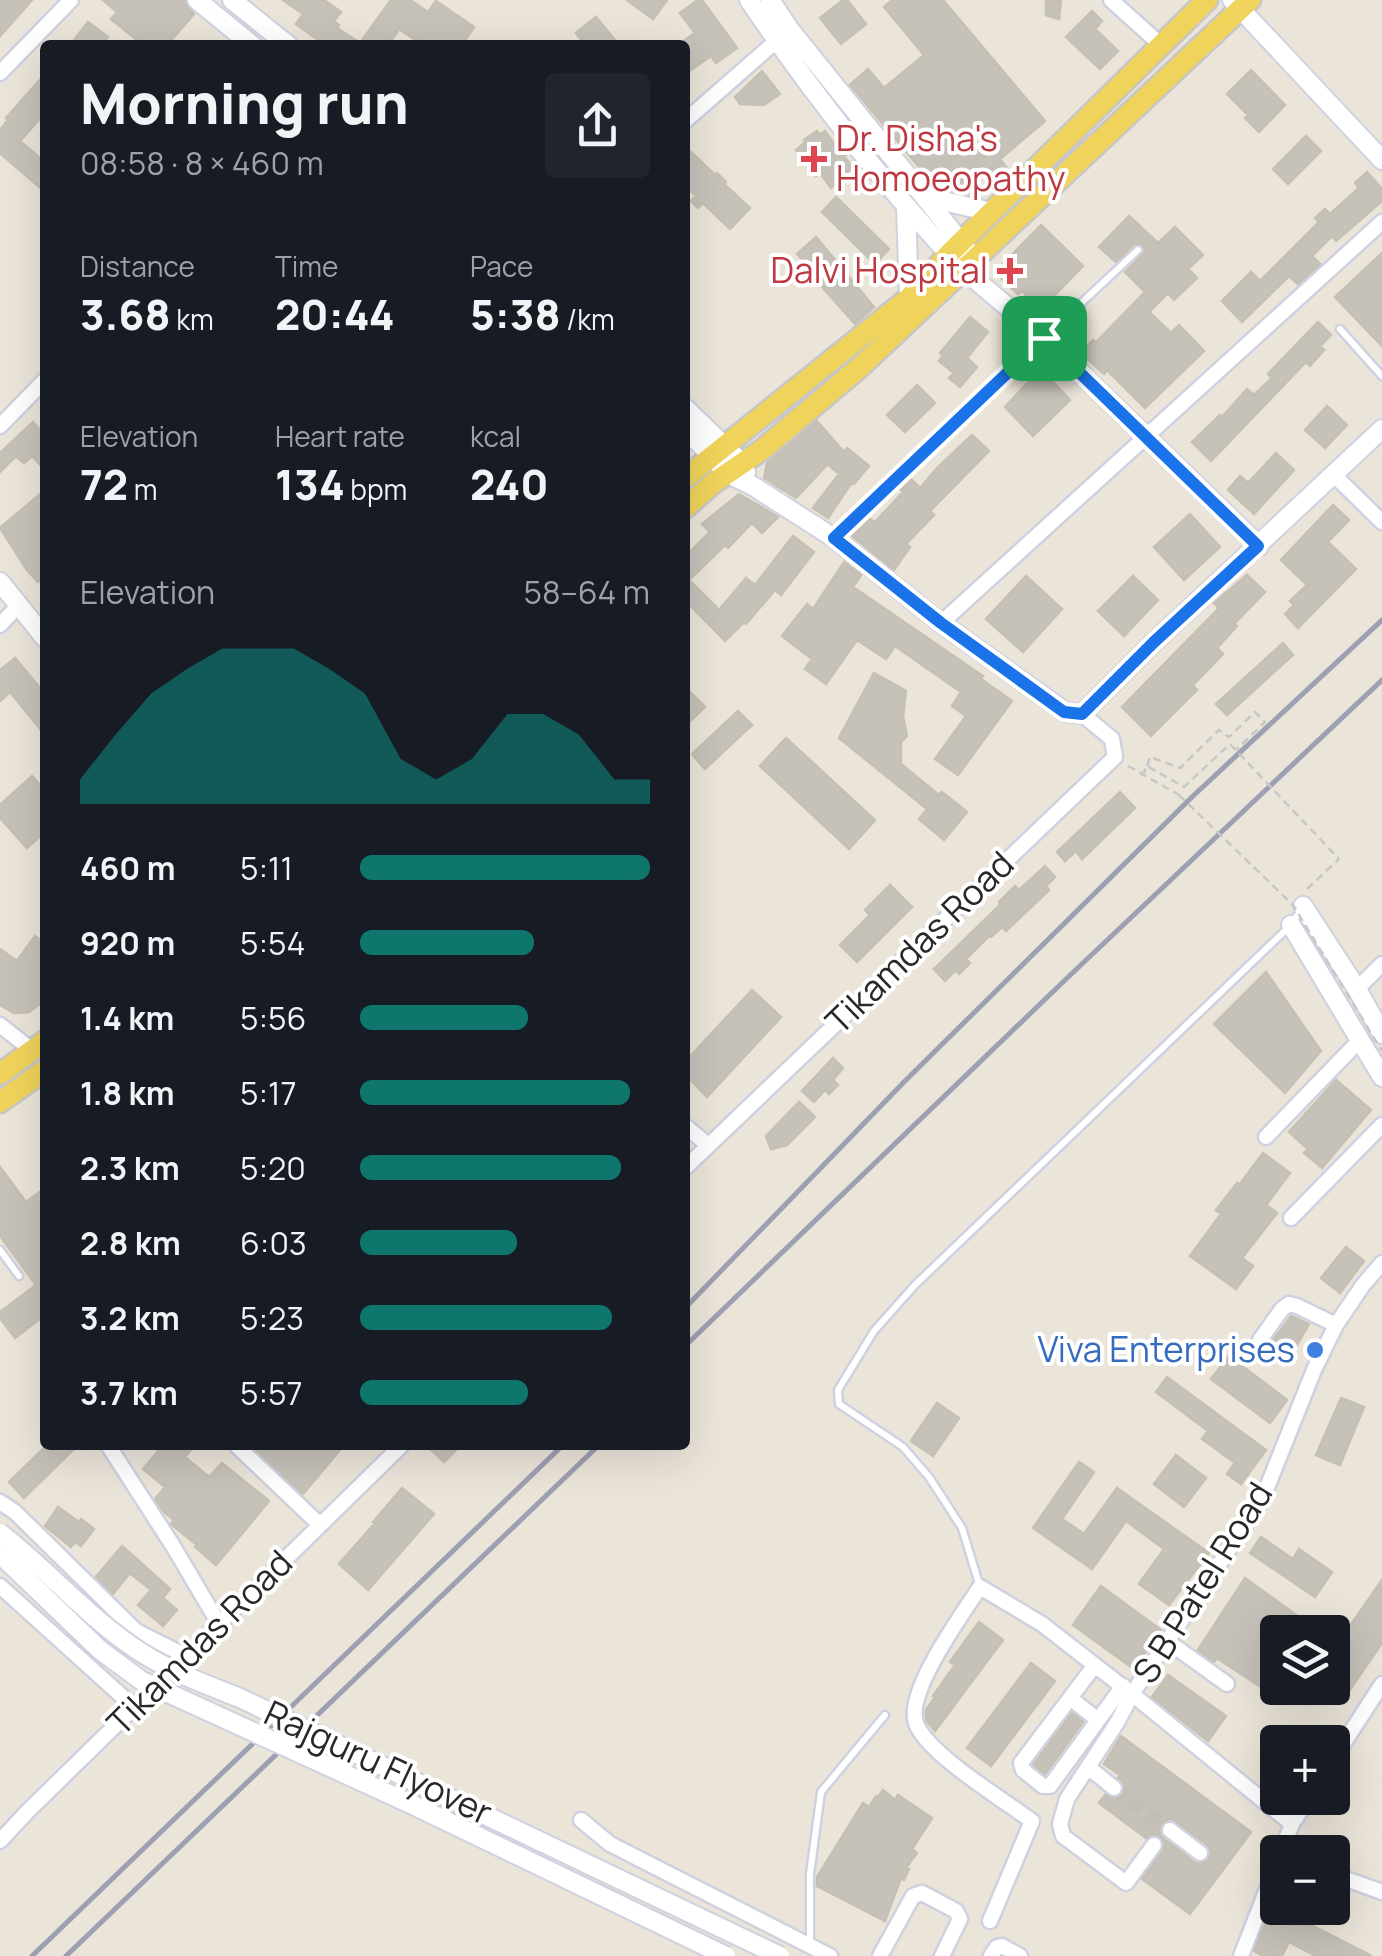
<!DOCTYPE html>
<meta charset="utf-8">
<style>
body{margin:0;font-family:Manrope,sans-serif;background:#20242c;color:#f1f3f6;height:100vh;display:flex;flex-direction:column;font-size:38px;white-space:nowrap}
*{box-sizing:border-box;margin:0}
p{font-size:32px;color:#9ea1a6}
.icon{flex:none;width:55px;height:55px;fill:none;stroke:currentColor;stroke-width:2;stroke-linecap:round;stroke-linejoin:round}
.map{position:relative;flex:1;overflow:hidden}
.panel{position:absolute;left:40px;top:40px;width:650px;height:1410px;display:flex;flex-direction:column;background:#171b24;border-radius:10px;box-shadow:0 10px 40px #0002}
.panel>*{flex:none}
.controls{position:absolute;left:1260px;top:1615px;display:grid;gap:20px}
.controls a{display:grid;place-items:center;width:90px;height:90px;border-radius:10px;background:#171b24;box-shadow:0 10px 40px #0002;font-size:50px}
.pin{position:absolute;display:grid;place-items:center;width:85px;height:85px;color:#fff;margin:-42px;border-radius:20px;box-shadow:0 5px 15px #0006}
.round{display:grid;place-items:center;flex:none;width:105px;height:105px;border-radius:10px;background:#20242c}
.headline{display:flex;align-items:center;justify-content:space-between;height:170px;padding:0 40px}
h1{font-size:55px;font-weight:800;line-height:75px}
.metrics{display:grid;grid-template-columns:repeat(3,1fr);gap:15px;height:170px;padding:10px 40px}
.metrics div{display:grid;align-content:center}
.metrics b{font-size:42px;font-weight:800}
.metrics small{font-size:28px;font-weight:400}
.metrics p{font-size:28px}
.chart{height:280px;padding:20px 40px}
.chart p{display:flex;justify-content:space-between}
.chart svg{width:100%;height:180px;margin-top:10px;fill:#0f766e;opacity:.7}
ul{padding:0 40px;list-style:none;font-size:32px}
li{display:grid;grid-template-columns:160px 120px 1fr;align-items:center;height:75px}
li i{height:25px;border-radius:12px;background:#0f766e}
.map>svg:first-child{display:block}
.building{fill:#c6c1b9;stroke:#c6c0b3;stroke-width:2.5;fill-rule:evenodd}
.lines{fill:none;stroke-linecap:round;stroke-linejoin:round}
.minor-tunnel{stroke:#c4beb6;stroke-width:14;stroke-dasharray:14 7;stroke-linecap:butt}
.service-casing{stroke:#cfd1e1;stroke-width:11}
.minor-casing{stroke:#cfd1e1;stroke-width:19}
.tertiary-casing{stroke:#cfd1e1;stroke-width:22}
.secondary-casing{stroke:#cfd1e1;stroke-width:22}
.primary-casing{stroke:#c7c7c7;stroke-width:25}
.path{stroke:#c7c7c7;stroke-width:2.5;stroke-dasharray:8 5;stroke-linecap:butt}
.service{stroke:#fff;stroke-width:6}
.minor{stroke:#fff;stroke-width:14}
.tertiary{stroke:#fff;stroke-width:18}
.secondary{stroke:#fff;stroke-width:18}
.primary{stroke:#efd35a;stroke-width:20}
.rail{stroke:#9d9fb2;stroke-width:5}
.secondary-bridge-casing{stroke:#cfd1e1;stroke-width:22;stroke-linecap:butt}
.path-bridge{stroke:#c7c7c7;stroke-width:2.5;stroke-dasharray:8 5;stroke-linecap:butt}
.secondary-bridge{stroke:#fff;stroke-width:18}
.route-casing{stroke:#fff;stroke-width:20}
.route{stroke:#1a73e8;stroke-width:12}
.health-dot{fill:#e0444e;stroke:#fff;stroke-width:4}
.shop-dot{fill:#3f7fe0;stroke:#fff;stroke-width:4}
.labels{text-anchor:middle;stroke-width:8;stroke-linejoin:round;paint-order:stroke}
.health-label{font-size:35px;fill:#be3a42;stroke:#fff;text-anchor:start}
.street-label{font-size:35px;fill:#282828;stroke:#fff}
.shop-label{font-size:35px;fill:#366cbe;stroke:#fff;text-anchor:end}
</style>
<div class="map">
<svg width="1382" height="1956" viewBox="0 0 1382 1956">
<rect width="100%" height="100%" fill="#ebe4d9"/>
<!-- building -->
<path class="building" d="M 0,0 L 32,0 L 0,36 Z
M 103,0 L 185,0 L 186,5 L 194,14 L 167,45 L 143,45 L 111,19 L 117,12 Z
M 283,0 L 324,0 L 341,12 L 334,21 L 339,25 L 337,28 L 360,43 L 391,0 L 410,0 L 428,12 L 436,1 L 474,27 L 462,45 L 423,45 L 399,29 L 388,45 L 325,45 L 296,24 L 303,14 Z
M 627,0 L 667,0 L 653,19 Z
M 698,0 L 702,0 L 737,48 L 716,63 L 711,56 L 685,74 L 685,40 L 695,33 L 680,13 Z
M 843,0 L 847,0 L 866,24 L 841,44 L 820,18 Z
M 892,0 L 943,0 L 1045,121 L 1000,159 L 1006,167 L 988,181 L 982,173 L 968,194 L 936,187 L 850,85 L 868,69 L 884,88 L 924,55 L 884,7 Z
M 1046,0 L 1061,0 L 1059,19 L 1046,15 Z
M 1092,11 L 1102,21 L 1095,29 L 1118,51 L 1100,69 L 1066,37 Z
M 596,17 L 619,45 L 585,45 L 576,33 Z
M 88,22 L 108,37 L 101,45 L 70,45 Z
M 1251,70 L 1285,105 L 1259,132 L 1245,118 L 1248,115 L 1227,94 Z
M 762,71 L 780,94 L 764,105 L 740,104 L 735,97 Z
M 45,74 L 45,113 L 20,141 L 45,162 L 45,192 L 0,153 L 0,130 L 8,120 L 6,118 Z
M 817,131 L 820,135 L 825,131 L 834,143 L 836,141 L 847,154 L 844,156 L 853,168 L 846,173 L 848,175 L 831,188 L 820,173 L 816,176 L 796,150 L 806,142 L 804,140 Z
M 1306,136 L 1321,151 L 1288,184 L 1273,169 Z
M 691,152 L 715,175 L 717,173 L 726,182 L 724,184 L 750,208 L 730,229 L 703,203 L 698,208 L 691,201 L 696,196 L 685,186 L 685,159 Z
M 1367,172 L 1382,189 L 1382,201 L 1336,241 L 1332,236 L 1312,256 L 1320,264 L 1298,284 L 1289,276 L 1242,322 L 1222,301 L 1251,272 L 1260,281 L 1319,222 L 1315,218 L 1325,209 L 1330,214 L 1359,188 L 1355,183 Z
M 836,197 L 889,249 L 875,264 L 822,212 Z
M 1129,216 L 1158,243 L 1175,227 L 1203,255 L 1188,269 L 1197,278 L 1174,300 L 1168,293 L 1149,312 L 1171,333 L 1179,325 L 1204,351 L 1145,408 L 1107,370 L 1104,374 L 1081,353 L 1093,340 L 1096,342 L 1145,292 L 1125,272 L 1143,254 L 1145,249 L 1142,245 L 1134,244 L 1116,262 L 1099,247 Z
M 1041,225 L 1083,266 L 1041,309 L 1022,291 L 1018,294 L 995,272 Z
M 816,237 L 874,307 L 855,324 L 822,287 L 801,262 L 803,260 L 797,254 Z
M 1382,253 L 1382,346 L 1335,297 Z
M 970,317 L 988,332 L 967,358 L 977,367 L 960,387 L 949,378 L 954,373 L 939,361 L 943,355 L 940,353 Z
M 1318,322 L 1331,335 L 1320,346 L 1324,350 L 1310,366 L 1306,362 L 1211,461 L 1192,442 L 1220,415 L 1222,417 L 1247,389 L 1254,395 L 1272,378 L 1268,374 Z
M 1043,371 L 1070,400 L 1033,436 L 1005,407 L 1034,376 L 1036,378 Z
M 917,385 L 935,403 L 905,432 L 887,415 Z
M 1327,406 L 1347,425 L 1325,448 L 1305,430 Z
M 817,421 L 844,452 L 847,448 L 869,466 L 854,484 L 852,482 L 828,518 L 813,508 L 839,474 L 828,464 L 796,498 L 764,478 L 767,463 Z
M 33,422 L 45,435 L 45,470 L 32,456 L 24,463 L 16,456 L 0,472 L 0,453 Z
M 972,435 L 989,451 L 930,511 L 934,515 L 906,544 L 910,547 L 894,570 L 852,536 L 870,519 L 875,522 L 903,492 L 901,490 L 911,479 L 920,488 L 937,468 Z
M 1276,453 L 1294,470 L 1254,514 L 1228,490 L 1240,476 L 1248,483 Z
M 45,490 L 45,576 L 38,582 L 27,570 L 0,528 Z
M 739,494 L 778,517 L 762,533 L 752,523 L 728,548 L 725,545 L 689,580 L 719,610 L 746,578 L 755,585 L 793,536 L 814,552 L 781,595 L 775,590 L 746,624 L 744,622 L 725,641 L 685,600 L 685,557 L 710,532 L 702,524 Z
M 1333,505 L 1349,520 L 1328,542 L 1356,569 L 1298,628 L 1285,614 L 1294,605 L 1290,601 L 1307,585 L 1281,560 Z
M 1190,514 L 1220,547 L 1184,580 L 1154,547 Z
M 844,562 L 861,575 L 853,587 L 983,676 L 981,679 L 1012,701 L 958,775 L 935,759 L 966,716 L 952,706 L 961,692 L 895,646 L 886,659 L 857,640 L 826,684 L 805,669 L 812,659 L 782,636 L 807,604 L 813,609 Z
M 1247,575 L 1265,592 L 1234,624 L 1237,626 L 1217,648 L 1223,654 L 1193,685 L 1197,690 L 1151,736 L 1122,707 L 1219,608 L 1214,603 Z
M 1026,576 L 1062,609 L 1023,652 L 986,619 Z
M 1133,576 L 1158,600 L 1124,636 L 1098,611 Z
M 1283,643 L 1293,655 L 1227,715 L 1216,704 Z
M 15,658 L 45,694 L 45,735 L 10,692 L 0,701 L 0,670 Z
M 874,673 L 906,691 L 903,716 L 907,736 L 901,742 L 901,764 L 939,795 L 942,792 L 967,812 L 944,840 L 919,819 L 927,809 L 839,738 Z
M 685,687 L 705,707 L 685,726 Z
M 738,711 L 752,725 L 705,769 L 692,754 Z
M 786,738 L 875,820 L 849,849 L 760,766 Z
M 32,776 L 45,791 L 45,832 L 27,848 L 0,818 L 0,805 Z
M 1120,792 L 1135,808 L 1082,859 L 1076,851 L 1065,861 L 1057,852 Z
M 1045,866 L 1055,877 L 1046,886 L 1049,890 L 1006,931 L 1002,927 L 991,937 L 989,936 L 966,959 L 970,963 L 959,974 L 956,970 L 945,981 L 934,969 L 1001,904 L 999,902 L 1015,886 L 1019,890 Z
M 890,885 L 912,907 L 857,962 L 840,945 L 870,915 L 865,910 Z
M 35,936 L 45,943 L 45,1000 L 29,1012 L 14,1013 L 0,1005 L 0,949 L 17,961 Z
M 1266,972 L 1321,1051 L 1285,1093 L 1214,1024 Z
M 752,990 L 781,1017 L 707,1097 L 685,1074 L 685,1062 Z
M 833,1058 L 843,1068 L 833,1080 L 838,1085 L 829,1094 L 825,1090 L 814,1102 L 802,1091 Z
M 1336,1080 L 1371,1110 L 1322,1168 L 1304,1153 L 1308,1149 L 1289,1132 Z
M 799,1102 L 815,1117 L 787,1145 L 771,1149 L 766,1136 Z
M 1263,1153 L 1290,1173 L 1266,1205 L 1277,1213 L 1242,1258 L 1253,1266 L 1236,1289 L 1190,1256 L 1221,1214 L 1216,1210 L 1237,1183 L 1240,1184 Z
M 0,1167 L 26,1202 L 45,1188 L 45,1315 L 15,1338 L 0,1318 L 0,1312 L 36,1285 L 0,1236 Z
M 1346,1247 L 1364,1261 L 1340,1293 L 1321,1278 Z
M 1291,1316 L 1309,1324 L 1287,1362 L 1266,1350 Z
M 1229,1356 L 1287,1400 L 1270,1423 L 1211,1379 Z
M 1167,1377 L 1266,1450 L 1241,1484 L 1227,1474 L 1235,1463 L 1202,1439 L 1208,1431 L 1156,1392 Z
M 1341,1398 L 1364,1407 L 1340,1465 L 1316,1455 Z
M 937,1403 L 959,1418 L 933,1456 L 911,1441 Z
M 47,1445 L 78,1445 L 24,1498 L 9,1482 Z
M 163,1445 L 195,1445 L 185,1457 L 209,1477 L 222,1463 L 269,1501 L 216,1565 L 195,1547 L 197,1545 L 171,1524 L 174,1520 L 163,1511 L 155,1499 L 165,1487 L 143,1469 Z
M 251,1445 L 344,1445 L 303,1494 Z
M 426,1445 L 461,1445 L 444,1462 Z
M 1176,1455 L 1206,1478 L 1184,1507 L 1154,1484 Z
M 1079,1462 L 1094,1472 L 1062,1519 L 1084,1534 L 1117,1488 L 1209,1553 L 1169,1605 L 1139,1584 L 1164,1549 L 1126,1521 L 1092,1569 L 1033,1528 Z
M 402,1488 L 434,1514 L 368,1590 L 339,1564 L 375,1523 L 373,1522 Z
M 58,1507 L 79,1522 L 81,1519 L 94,1529 L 81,1546 L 75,1542 L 71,1547 L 45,1526 Z
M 1261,1537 L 1293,1559 L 1299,1549 L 1332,1572 L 1315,1597 L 1250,1553 Z
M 122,1546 L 170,1589 L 163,1598 L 177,1610 L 163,1626 L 138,1605 L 151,1590 L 130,1573 L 113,1594 L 96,1577 Z
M 1245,1578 L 1299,1617 L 1288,1632 L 1278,1632 L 1278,1648 L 1265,1666 L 1278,1675 L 1267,1691 L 1217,1658 L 1214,1662 L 1198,1650 Z
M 1382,1580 L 1382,1643 L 1347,1694 L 1332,1683 L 1332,1665 L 1345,1646 L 1339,1642 Z
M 1101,1586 L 1161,1630 L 1134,1669 L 1073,1625 Z
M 979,1622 L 1003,1640 L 935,1731 L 926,1720 L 926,1710 L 935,1697 L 933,1696 L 955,1665 L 950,1662 Z
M 1031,1663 L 1055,1681 L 991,1766 L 967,1748 Z
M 1168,1675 L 1226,1716 L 1208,1741 L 1152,1697 Z
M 1072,1713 L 1083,1722 L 1045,1774 L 1033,1765 Z
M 1121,1736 L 1251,1832 L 1190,1914 L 1142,1879 L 1163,1850 L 1165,1845 L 1161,1837 L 1154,1834 L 1146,1838 L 1099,1803 L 1105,1795 L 1117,1798 L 1124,1791 L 1123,1783 L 1118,1778 L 1120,1775 L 1104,1764 ZM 1170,1819 L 1176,1822 L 1207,1845 L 1211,1853 L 1208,1860 L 1203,1863 L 1194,1862 L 1163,1838 L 1160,1833 L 1161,1824 Z
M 883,1790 L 895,1800 L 898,1795 L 932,1818 L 912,1849 L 917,1853 L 906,1868 L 909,1869 L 904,1880 L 901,1878 L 885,1921 L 817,1886 L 817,1877 L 863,1803 L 869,1807 L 876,1796 L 878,1797 Z
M 1272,1905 L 1372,1956 L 1316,1956 L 1289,1942 L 1282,1956 L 1263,1956 L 1254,1951 Z"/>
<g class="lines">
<!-- minor-tunnel -->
<path class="minor-tunnel" d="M 1114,1788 L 1170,1830"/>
<!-- service casing -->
<g class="service-casing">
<path id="service" d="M 1340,329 L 1382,376
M 1047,335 L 1138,250
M 0,1250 L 19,1276
M 980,1587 L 962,1528 L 929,1477 L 903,1447 L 839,1404 L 838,1390 L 874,1331 L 915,1285 L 1291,925 L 1303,907
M 810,1944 L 810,1874 L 821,1792 L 885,1715"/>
</g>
<!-- minor casing -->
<g class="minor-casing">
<path id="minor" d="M 1111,0 L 1161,45
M 0,73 L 71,0
M 685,121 L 782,36
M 0,426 L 45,380
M 1334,475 L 1382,522
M 834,538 L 1044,338
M 941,623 L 1382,222
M 0,625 L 18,606
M 1357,989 L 1382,964
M 0,1025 L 32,1050
M 685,1126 L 708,1145
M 1266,1137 L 1359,1041
M 685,1168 L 1115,757 L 1112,739 L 1082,714
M 1291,1218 L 1382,1125
M 1260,1340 L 1282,1309 L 1289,1304 L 1297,1306 L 1336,1325
M 108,1445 L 173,1546 L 219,1624
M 236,1445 L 320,1525
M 0,1502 L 15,1512 L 136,1631 L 188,1657
M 0,1586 L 135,1708
M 1167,1641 L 1227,1684
M 1095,1665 L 1021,1763 L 1023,1770 L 1043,1786 L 1050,1786 L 1123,1686
M 1070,1698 L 1098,1720
M 1332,1761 L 1382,1684
M 1088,1767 L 1114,1788
M 581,1820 L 610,1844 L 830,1956
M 1292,1824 L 1132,1694 L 1262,1500 L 1314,1370 L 1336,1325 L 1363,1285 L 1382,1263
M 1170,1830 L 1200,1853
M 0,1841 L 27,1812 L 402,1445
M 1281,1852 L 1292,1824 L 1309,1798
M 1332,1874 L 1382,1892
M 990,1921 L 1032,1821 C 1005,1801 926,1753 916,1723 C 905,1692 962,1615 980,1587 L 1042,1624 L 1132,1694 L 1118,1721 L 1067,1799 L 1060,1824 L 1063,1836 L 1126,1883 L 1154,1845
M 880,1956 L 913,1896 L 922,1893 L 956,1911 L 960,1919 L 942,1956
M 991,1956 L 997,1947 L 1002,1946 L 1020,1956
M 1241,1956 L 1278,1861"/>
</g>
<!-- tertiary casing -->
<g class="tertiary-casing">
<path id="tertiary" d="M 197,0 L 252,45
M 232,0 L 288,45
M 1232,0 L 1382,160
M 964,270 L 1044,338 L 1259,546
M 685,408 L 741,462 L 746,472
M 685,428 L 728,474 L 753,486 L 834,538 L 941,623 L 1065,712 L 1082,714 L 1154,642 L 1382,429
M 0,582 L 45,638
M 1303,906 L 1357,989 L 1382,1034
M 1291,925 L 1382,1077"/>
</g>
<!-- secondary casing -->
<g class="secondary-casing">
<path id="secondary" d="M 749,0 C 810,90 883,183 957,263
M 770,0 L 790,30 L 968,251
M 926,197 L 991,212
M 906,207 L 909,298"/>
</g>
<!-- primary casing -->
<g class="primary-casing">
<path id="primary" d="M 685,478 L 909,298 L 949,254 L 1207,0
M 685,508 L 712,484 L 763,449 L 861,366 L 1250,0
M 0,1074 L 45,1041
M 0,1102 L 45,1070"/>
</g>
<!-- path -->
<path class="path" d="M 1128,766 L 1179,795
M 1147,766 L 1150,757 L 1180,768 L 1219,730 L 1229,737 L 1255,712 L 1265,722 L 1236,750
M 1142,776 L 1147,766 L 1184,787 L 1230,744
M 1307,889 L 1339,859"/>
<!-- service -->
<use href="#service" class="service"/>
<!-- minor -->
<use href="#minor" class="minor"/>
<!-- tertiary -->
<use href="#tertiary" class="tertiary"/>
<!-- secondary -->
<use href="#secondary" class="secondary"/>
<!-- primary -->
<use href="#primary" class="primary"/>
<!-- rail -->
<path class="rail" d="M 685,1308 L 905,1081 L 1192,797 L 1382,620
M 685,1346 L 1064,981 L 1382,680
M 32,1956 L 563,1445
M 66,1956 L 599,1445"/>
<!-- secondary-bridge casing -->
<g class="secondary-bridge-casing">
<path id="secondary-bridge" d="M 0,1533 C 49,1571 89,1619 142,1653 C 172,1672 207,1685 240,1698 L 780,1956
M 0,1554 L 100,1650 L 142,1681 L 413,1805 L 726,1956"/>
</g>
<!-- path-bridge -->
<path class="path-bridge" d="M 1230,744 L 1339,859
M 1179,795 L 1293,905 L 1382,1051"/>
<!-- secondary-bridge -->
<use href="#secondary-bridge" class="secondary-bridge"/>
</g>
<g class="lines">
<!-- route casing -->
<g class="route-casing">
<path id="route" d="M 1044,338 L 1258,546 L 1154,642 L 1082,714 L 1064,712 L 941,623 L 834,538 Z"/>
</g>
<!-- route -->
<use href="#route" class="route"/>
</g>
<!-- markers -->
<g class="health-dot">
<path d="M809 144h10v10h10v10h-10v10h-10v-10h-10v-10h10z"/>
<path d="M1005 256h10v10h10v10h-10v10h-10v-10h-10v-10h10z"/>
</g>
<circle class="shop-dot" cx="1315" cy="1350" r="10"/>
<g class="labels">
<!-- health labels -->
<g class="health-label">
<text x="836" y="151">Dr. Disha's<tspan x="836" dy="40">Homoeopathy</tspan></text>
<text x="988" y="283" text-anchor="end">Dalvi Hospital</text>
</g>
<!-- street labels -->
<g class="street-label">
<text transform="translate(920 943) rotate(-44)" y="12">Tikamdas Road</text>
<text transform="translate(1203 1583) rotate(-58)" y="12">S B Patel Road</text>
<text transform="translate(200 1643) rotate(-45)" y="12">Tikamdas Road</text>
<text transform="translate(378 1763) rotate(25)" y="12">Rajguru Flyover</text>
</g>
<!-- shop labels -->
<g class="shop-label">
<text x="1295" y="1362">Viva Enterprises</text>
</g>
</g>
</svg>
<div class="controls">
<a><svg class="icon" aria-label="layers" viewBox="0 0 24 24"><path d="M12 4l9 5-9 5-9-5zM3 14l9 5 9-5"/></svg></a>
<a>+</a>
<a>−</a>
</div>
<div class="pin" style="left:1044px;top:338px;background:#1e9e55"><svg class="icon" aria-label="arrive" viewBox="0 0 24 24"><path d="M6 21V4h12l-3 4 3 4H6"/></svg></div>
<section class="panel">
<div class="headline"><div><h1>Morning run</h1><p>08:58 · 8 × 460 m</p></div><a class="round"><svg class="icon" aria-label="share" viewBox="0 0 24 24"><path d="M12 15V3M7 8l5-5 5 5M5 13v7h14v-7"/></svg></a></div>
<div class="metrics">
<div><p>Distance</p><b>3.68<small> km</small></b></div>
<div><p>Time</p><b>20:44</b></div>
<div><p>Pace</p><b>5:38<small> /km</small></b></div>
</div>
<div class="metrics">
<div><p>Elevation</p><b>72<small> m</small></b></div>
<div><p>Heart rate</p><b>134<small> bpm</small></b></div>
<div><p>kcal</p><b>240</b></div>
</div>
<div class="chart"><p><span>Elevation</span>58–64 m</p>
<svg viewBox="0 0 160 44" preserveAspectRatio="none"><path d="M0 44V38L10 27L20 17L30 11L40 6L50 6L60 6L70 11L80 17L90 33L100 38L110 33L120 22L130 22L140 27L150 38L160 38V44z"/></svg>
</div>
<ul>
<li><b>460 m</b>5:11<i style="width:100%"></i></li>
<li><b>920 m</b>5:54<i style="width:60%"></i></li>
<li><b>1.4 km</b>5:56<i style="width:58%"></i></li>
<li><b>1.8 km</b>5:17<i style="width:93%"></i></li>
<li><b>2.3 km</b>5:20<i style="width:90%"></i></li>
<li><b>2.8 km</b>6:03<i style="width:54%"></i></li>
<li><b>3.2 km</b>5:23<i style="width:87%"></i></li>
<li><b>3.7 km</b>5:57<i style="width:58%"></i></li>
</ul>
</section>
</div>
